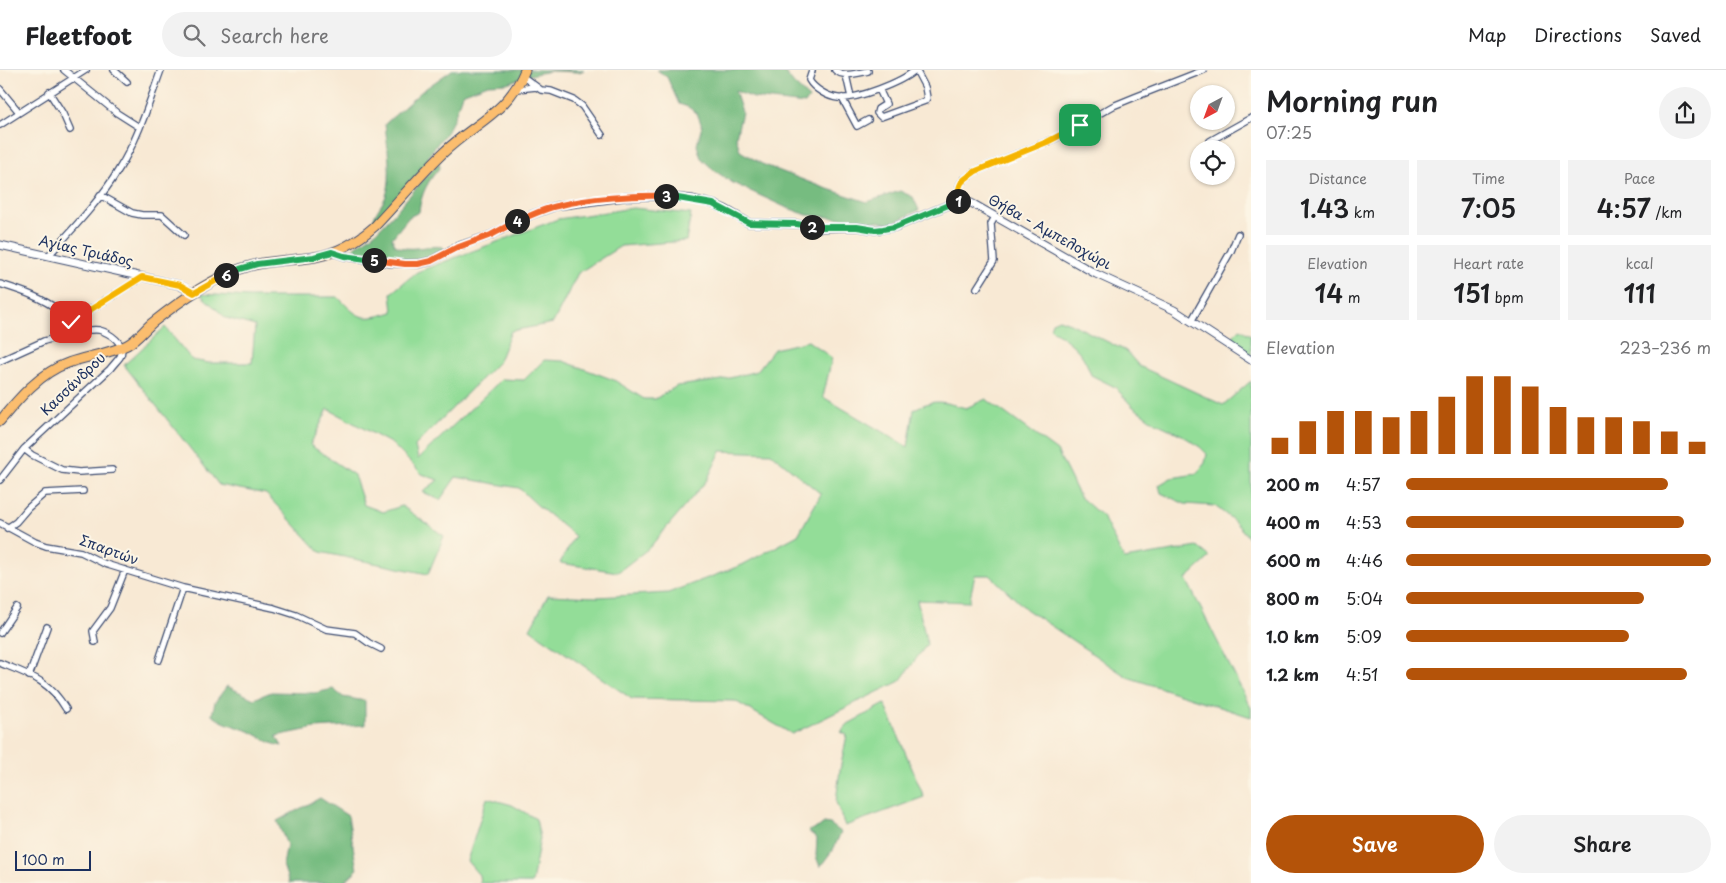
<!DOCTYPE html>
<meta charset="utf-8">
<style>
body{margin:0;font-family:"Playpen Sans",sans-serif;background:#f2f2f2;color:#202124;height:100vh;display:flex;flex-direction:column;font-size:19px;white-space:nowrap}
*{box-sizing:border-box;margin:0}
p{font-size:16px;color:#757577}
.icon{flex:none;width:28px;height:28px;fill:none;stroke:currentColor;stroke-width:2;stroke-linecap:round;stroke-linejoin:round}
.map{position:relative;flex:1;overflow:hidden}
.drawer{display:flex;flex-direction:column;background:#fff;width:475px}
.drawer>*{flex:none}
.needle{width:32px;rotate:221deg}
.fabs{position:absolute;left:1190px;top:15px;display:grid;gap:10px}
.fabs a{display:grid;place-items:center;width:45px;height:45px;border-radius:50%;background:#fff;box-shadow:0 1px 4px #0004;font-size:25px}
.scale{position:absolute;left:15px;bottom:12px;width:76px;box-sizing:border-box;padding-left:5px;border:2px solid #1b2f5e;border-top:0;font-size:14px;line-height:18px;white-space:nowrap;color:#1b2f5e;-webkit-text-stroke:4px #fcf5e5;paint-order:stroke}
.pin{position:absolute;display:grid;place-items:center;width:42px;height:42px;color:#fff;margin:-21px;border-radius:10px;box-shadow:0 2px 8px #0006}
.km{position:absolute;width:25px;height:25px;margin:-12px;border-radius:50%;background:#222;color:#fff;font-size:14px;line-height:25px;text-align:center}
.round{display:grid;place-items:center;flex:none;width:52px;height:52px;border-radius:26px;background:#f2f2f2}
.head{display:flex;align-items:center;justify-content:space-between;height:85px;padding:0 15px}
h1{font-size:28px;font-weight:600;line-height:38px}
.metrics{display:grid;grid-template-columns:repeat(3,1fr);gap:8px;height:85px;padding:5px 15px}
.metrics div{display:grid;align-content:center;border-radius:0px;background:#f2f2f2;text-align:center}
.metrics b{font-size:25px;font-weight:600}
.metrics small{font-size:14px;font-weight:400}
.metrics p{font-size:14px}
.chart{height:140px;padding:10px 15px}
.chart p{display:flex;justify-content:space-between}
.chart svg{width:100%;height:90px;margin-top:5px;stroke:#b45309;stroke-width:6}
.cta{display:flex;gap:10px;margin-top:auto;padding:10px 15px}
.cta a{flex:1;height:58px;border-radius:30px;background:#b45309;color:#fff;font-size:20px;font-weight:600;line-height:58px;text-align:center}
.cta a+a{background:#f2f2f2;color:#202124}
ul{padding:0 15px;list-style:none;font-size:16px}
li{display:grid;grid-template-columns:80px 60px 1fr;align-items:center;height:38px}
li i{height:12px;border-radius:6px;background:#b45309}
header{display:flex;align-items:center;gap:30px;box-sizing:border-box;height:70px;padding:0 25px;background:#fff;border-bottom:1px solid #e0e0e0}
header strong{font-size:24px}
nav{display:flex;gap:28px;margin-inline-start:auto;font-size:18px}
.search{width:350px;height:45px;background:#f2f2f2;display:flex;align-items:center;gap:12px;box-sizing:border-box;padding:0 18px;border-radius:28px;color:#757577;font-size:19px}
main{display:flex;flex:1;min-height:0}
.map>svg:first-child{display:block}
.green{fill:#93dd98;stroke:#57867b}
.forest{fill:#76bc80;stroke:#48766f}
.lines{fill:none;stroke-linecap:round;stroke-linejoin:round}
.minor-casing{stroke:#3c4b70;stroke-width:8}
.tertiary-casing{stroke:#3c4b70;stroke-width:9}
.primary-casing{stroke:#3c4b70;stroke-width:11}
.minor{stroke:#fff;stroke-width:5.5}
.tertiary{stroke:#fff;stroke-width:7}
.primary{stroke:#fbbd6e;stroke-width:9}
.split-1-casing{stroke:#fff;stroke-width:10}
.split-2-casing{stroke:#fff;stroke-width:10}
.split-3-casing{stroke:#fff;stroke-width:10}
.split-4-casing{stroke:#fff;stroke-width:10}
.split-5-casing{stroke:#fff;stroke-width:10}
.split-6-casing{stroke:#fff;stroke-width:10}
.split-7-casing{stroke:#fff;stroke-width:10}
.split-1{stroke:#f5b400;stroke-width:6}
.split-2{stroke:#22a559;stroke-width:6}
.split-3{stroke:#22a559;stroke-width:6}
.split-4{stroke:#f0652b;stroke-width:6}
.split-5{stroke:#f0652b;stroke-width:6}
.split-6{stroke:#22a559;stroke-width:6}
.split-7{stroke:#f5b400;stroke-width:6}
.labels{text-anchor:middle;stroke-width:4;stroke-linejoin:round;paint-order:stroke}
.street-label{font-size:14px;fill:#1b2f5e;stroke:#fcf5e5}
</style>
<header>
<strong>Fleetfoot</strong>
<div class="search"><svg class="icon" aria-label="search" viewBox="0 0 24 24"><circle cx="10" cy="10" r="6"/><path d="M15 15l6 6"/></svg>Search here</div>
<nav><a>Map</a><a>Directions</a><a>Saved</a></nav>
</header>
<main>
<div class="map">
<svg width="1251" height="813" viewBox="0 0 1251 813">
<rect width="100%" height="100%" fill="#fcf5e5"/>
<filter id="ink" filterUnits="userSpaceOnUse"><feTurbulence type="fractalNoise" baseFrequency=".02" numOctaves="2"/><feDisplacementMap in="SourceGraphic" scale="10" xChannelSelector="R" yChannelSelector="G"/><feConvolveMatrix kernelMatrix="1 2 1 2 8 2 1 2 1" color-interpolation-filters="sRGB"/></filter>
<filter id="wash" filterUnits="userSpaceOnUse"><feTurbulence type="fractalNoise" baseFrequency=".0096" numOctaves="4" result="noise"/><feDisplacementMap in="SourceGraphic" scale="20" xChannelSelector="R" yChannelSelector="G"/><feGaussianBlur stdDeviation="1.12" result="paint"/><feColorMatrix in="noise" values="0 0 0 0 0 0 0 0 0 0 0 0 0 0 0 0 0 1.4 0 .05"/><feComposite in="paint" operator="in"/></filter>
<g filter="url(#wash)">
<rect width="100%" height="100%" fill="#f8e9d4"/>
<!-- green -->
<path class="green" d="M 633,138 L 691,144 L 686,171 L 621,176 L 578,203 L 553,253 L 511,261 L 499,291 L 415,376 L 418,389 L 502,309 L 524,310 L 544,290 L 563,291 L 614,310 L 644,329 L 655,329 L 677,316 L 722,310 L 757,301 L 774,279 L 808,271 L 832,288 L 823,327 L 908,377 L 914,339 C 937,328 941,332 966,338 L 986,329 L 1057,381 L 1080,427 L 1103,447 L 1124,489 L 1198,477 L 1210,487 L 1186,509 L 1251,638 L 1251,647 L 1127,607 L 1026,539 L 990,505 L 975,505 L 969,532 L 917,530 L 927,574 L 900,611 L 792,664 L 735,631 L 632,629 L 530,559 L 548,525 L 598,527 L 668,523 L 742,495 L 798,465 L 821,424 L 771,383 L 721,381 L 707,410 L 649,478 L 618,502 L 560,493 L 575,466 L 537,435 L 519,418 L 456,407 L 440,430 L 423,422 L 438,410 L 422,404 L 392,374 L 328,339 L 310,375 L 354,405 L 364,435 L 383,442 L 402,436 L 444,466 L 428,504 L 320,482 L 266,424 L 219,415 L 124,295 L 165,257 L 192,290 L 209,293 L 252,293 L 255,256 L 226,248 L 200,224 L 249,227 L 338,227 C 360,250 362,251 393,242 L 391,223 L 417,202 L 558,149 Z
M 1059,249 L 1070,253 L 1126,281 L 1139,296 L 1223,335 L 1251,311 L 1251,470 L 1233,450 L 1215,436 L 1185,434 L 1161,423 L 1159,415 L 1171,408 L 1196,404 L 1205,393 L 1207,384 L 1200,377 L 1182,365 L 1154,352 L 1132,336 L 1115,317 L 1091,305 C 1083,280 1071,273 1050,258 L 1052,252 Z
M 1240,259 L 1251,265 L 1251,285 L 1231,272 L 1234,265 Z
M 885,634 L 924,727 L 845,756 L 836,732 L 840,700 L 847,665 L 841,662 L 848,654 Z
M 487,728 L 512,735 L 536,749 L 540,768 L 532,813 L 480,813 L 479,805 L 467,791 Z"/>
<!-- forest -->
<path class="forest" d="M 452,0 L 584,0 L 579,2 L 550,1 L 530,5 L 507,13 L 488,14 L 462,24 C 458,35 455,48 449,58 C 442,70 427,83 426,95 L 372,154 C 374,143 382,136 386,126 C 393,108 387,74 385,54 L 422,21 Z
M 657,0 L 783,0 L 794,14 L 809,28 L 805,34 L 754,28 L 735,21 L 742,42 L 736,67 L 740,81 L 762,94 L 819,116 L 867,132 L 900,121 L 913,127 L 919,140 L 892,153 L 807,145 L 785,137 L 733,113 L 715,101 L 701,88 L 697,75 L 702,56 L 697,43 L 688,37 L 679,34 L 667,7 Z
M 439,93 L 440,97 C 428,111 421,123 419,142 L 409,147 L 392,168 L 395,175 C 409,183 427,174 443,177 L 443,180 C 417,197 381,188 352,184 L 350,182 C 356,175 370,168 378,160 C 400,139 418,114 439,93 Z
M 227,616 L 254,629 L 271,622 L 315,623 L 333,619 L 343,627 L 365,631 L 365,655 L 315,658 L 276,666 L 282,676 C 269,674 260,666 249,661 C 236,656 223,654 212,645 L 215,632 Z
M 320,728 L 348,746 L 357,800 L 343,813 L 289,813 L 283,795 L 287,775 L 277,751 Z
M 824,753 L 830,754 L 841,762 L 834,778 L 820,797 L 816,786 L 817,768 L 808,761 L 819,757 Z"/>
</g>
<g filter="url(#ink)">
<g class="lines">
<!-- minor casing -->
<g class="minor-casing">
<path id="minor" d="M 64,0 L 117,43 L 139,57
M 114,0 L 127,12
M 835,0 C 843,8 858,3 868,1
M 812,1 L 809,10 C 814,19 828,27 838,28 C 856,30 902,12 915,0
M 846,5 L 851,27
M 522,6 L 541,20 L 551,21 L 574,30 L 582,36 L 602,65
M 0,19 L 19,42
M 517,19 L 536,17
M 879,19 L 886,34 L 878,39 L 877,43 L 881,47 L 925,31 L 927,28 L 925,17 L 916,0
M 49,22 L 63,44 L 70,60
M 842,28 L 857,56 L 868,50
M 0,55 L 86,0
M 1210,71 L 1251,48
M 100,125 L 132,143 L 142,145 L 162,145 L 184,165
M 958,131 C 958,111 960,112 976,101 L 1056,68 L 1113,36 L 1135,27 L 1204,0
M 49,185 C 71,161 103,127 119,99 C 138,69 149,33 161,0
M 0,214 C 22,221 41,227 60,241 C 66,246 70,253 76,257 C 84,262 91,259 99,260 C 110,263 127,274 120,287 C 117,291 113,295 110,299 L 24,379 L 0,410
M 977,218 L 994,191 L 991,154 L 995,147
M 1192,250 L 1231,181 L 1238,164
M 71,252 L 142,207
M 0,291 L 44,271 L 85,260
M 24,379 L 32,385 L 62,400 L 79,402 L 112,400
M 0,453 L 35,472 L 46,476 L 81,482 L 105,494 L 183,518
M 7,458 L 16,452 L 28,438 L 45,423 L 83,421
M 0,563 L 17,538
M 95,572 L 93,561 L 110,538 L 125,500
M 159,590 L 183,518 L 274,538 L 296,545 L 326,559 L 355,563 L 369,573 L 381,579
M 0,593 C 30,605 49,610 66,639
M 29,606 L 47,557"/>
</g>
<!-- tertiary casing -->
<g class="tertiary-casing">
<path id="tertiary" d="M 0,175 L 179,215 L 194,223
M 332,182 L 344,186 L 390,193 L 418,194 L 431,191 L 456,177 L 491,165 L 531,145 L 556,136 L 626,127 L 662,126 L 693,129 L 713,134 L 725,139 L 749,153 L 797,154 L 820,158 L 857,157 L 875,160 L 895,157 L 958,131 L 969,132 L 975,135 L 1096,204 L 1174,240 L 1251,290"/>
</g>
<!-- primary casing -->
<g class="primary-casing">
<path id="primary" d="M 0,351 C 18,329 41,302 68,293 C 87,286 109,284 127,275 C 137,270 144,260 152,253 C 176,234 211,209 240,199 C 264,190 290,191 315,187 C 337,183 358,171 375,156 C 398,132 419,106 443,83 C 474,53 508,43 525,0"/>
</g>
<!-- minor -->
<use href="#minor" class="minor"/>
<!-- tertiary -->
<use href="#tertiary" class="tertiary"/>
<!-- primary -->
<use href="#primary" class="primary"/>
</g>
</g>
<g class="lines" filter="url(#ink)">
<!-- split-1 casing -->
<g class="split-1-casing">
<path id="split-1" d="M 958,131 C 958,112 961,111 976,101 L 1047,72 L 1080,55"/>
</g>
<!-- split-2 casing -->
<g class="split-2-casing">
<path id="split-2" d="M 812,157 L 857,157 L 875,160 L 883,159 L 895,157 L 958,131"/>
</g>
<!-- split-3 casing -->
<g class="split-3-casing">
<path id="split-3" d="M 666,126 L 713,134 L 749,153 L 797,154 L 812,157"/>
</g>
<!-- split-4 casing -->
<g class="split-4-casing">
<path id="split-4" d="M 517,151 C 530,146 543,139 557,136 C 588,128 634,125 666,126"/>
</g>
<!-- split-5 casing -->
<g class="split-5-casing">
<path id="split-5" d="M 374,190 L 405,194 L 418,194 L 431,191 L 456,178 L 491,165 L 517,151"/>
</g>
<!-- split-6 casing -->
<g class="split-6-casing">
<path id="split-6" d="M 226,205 L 240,199 L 257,194 L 314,187 L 332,182 L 344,186 L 374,190"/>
</g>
<!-- split-7 casing -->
<g class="split-7-casing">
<path id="split-7" d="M 71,252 L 142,207 L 180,215 L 194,223 L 226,205"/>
</g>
<!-- split-1 -->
<use href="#split-1" class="split-1"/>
<!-- split-2 -->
<use href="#split-2" class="split-2"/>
<!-- split-3 -->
<use href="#split-3" class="split-3"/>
<!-- split-4 -->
<use href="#split-4" class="split-4"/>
<!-- split-5 -->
<use href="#split-5" class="split-5"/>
<!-- split-6 -->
<use href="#split-6" class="split-6"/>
<!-- split-7 -->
<use href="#split-7" class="split-7"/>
</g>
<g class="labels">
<!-- street labels -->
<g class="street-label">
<text transform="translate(1050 162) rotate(29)" y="5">Θήβα - Αμπελοχώρι</text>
<text transform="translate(86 181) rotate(13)" y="5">Αγίας Τριάδος</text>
<text transform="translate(73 314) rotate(-44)" y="5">Κασσάνδρου</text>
<text transform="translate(109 480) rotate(20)" y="5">Σπαρτών</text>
</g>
</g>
</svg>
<div class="fabs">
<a><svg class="needle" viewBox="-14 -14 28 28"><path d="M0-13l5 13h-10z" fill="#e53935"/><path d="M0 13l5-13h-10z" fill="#757577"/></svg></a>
<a><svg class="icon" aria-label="locate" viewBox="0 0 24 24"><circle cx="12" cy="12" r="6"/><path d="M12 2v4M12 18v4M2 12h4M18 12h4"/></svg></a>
</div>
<div class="scale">100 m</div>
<div class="pin" style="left:1080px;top:55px;background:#1e9e55"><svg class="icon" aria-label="arrive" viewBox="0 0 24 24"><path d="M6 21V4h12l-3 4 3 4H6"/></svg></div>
<div class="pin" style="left:71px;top:252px;background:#d93025"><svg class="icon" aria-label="check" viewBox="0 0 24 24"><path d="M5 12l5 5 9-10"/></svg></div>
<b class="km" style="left:958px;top:131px">1</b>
<b class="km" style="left:812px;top:157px">2</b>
<b class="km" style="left:666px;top:126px">3</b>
<b class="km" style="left:517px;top:151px">4</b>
<b class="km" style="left:374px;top:190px">5</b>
<b class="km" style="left:226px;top:205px">6</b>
</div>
<section class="drawer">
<div class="head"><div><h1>Morning run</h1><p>07:25</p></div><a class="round"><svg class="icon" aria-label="share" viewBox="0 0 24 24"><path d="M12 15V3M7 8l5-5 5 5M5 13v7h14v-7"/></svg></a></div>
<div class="metrics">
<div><p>Distance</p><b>1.43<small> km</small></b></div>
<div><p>Time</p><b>7:05</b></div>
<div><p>Pace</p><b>4:57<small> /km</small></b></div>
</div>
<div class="metrics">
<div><p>Elevation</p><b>14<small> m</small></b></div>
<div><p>Heart rate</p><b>151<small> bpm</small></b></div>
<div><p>kcal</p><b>111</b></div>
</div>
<div class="chart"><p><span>Elevation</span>223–236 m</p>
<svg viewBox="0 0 160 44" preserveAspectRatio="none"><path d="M5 44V36M15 44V28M25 44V23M35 44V23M45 44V26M55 44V23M65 44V16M75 44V6M85 44V6M95 44V11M105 44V21M115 44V26M125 44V26M135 44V28M145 44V33M155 44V38"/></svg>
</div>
<ul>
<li><b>200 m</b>4:57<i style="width:86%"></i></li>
<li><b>400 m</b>4:53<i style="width:91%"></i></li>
<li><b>600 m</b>4:46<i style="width:100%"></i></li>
<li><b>800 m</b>5:04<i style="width:78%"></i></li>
<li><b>1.0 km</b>5:09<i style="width:73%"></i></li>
<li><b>1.2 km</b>4:51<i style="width:92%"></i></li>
</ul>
<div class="cta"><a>Save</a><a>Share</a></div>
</section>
</main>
